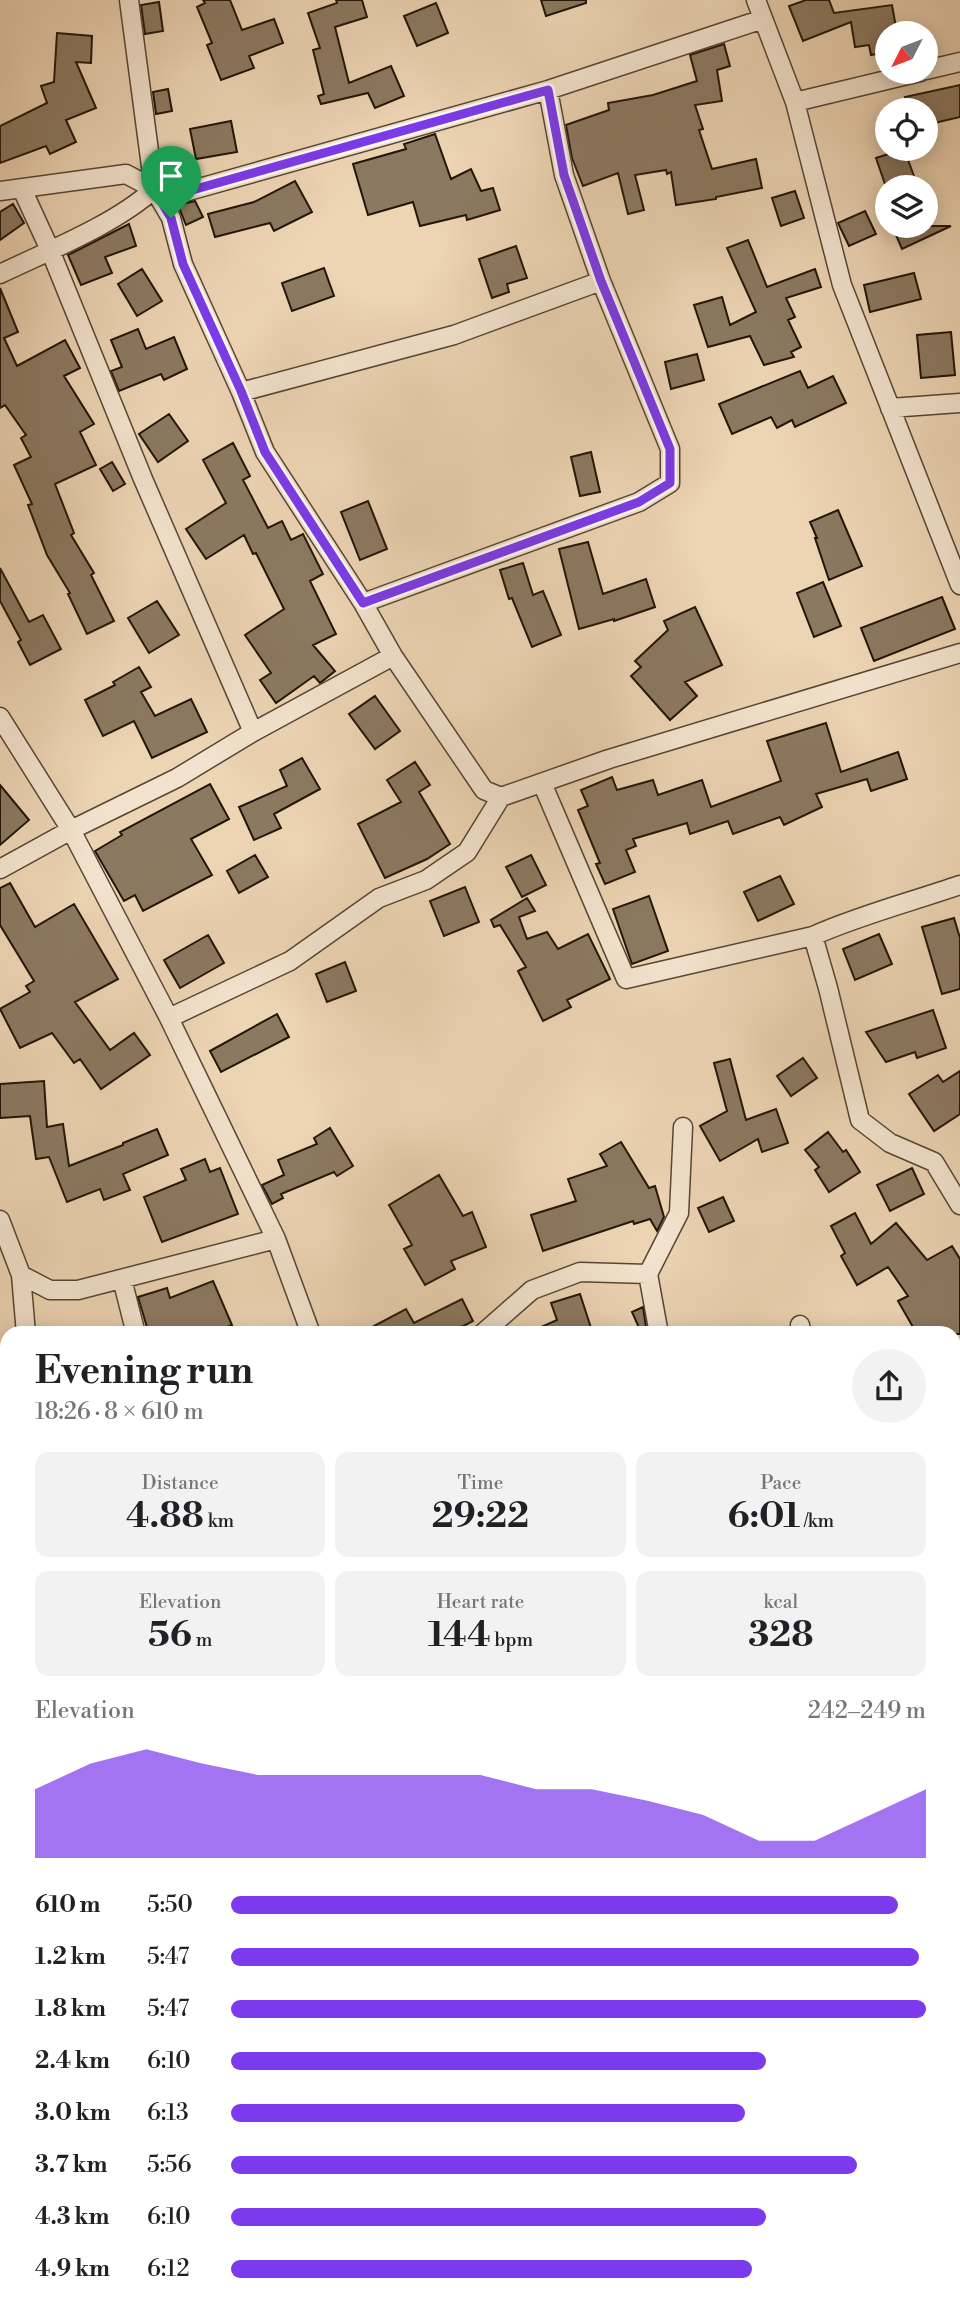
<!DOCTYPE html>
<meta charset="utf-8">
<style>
body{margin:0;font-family:"Libre Bodoni",serif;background:#f2f2f2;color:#202124;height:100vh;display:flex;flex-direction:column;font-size:26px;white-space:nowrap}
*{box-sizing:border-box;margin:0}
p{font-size:23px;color:#757577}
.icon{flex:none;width:38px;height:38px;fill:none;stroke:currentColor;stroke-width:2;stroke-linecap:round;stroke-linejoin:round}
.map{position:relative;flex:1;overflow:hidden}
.sheet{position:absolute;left:0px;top:1326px;width:961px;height:989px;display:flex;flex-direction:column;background:#fff;border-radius:21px 21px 0 0;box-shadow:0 4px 18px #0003}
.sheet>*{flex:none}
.needle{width:46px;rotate:228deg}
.fabs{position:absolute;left:875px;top:21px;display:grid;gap:14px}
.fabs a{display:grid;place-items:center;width:63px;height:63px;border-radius:50%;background:#fff;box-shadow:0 4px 18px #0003;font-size:35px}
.pin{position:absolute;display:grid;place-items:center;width:60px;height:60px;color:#fff;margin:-72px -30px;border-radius:50% 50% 50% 0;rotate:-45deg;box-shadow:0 0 7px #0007}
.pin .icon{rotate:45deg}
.round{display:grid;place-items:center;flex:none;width:74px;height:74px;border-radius:37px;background:#f2f2f2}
.headline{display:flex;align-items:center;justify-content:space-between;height:119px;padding:0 35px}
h1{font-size:38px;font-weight:700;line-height:52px}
.metrics{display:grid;grid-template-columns:repeat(3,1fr);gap:10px;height:119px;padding:7px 35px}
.metrics div{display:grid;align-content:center;border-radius:14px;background:#f2f2f2;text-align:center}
.metrics b{font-size:35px;font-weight:700}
.metrics small{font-size:19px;font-weight:400}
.metrics p{font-size:19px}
.chart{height:196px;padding:14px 35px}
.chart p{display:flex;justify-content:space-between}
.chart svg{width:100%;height:126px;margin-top:7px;fill:#7c3aed;opacity:.7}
ul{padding:0 35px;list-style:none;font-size:23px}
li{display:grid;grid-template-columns:112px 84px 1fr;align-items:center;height:52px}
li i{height:18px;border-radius:9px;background:#7c3aed}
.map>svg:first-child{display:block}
.building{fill:#8c7961;stroke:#221609;stroke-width:2}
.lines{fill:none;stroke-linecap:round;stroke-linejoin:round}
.minor-casing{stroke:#554634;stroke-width:21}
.minor{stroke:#f3e3ce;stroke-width:18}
.route-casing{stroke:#fff;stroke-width:14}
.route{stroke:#7c3aed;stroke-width:9}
</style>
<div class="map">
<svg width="960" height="2314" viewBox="0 0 960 2314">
<rect width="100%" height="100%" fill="#edd4b3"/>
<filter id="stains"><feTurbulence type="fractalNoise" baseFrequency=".00286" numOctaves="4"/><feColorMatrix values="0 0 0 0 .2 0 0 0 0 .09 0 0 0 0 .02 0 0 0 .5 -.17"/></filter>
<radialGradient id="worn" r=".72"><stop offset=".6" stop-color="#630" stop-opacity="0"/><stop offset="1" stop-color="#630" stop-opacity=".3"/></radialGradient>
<!-- building -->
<path class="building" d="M 203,0 L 230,0 L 242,30 L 274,19 L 283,43 L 249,56 L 254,68 L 221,80 L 207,45 L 212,43 L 197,7 L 205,3 Z
M 336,0 L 362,0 L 367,17 L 335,27 L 349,83 L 391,66 L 404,96 L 375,108 L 368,93 L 321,104 L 318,96 L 324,94 L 313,50 L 320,48 L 308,13 L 337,3 Z
M 541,0 L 586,0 L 586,3 L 546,16 Z
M 806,0 L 829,0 L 834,13 L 892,5 L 897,33 L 887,33 L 887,52 L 871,55 L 869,45 L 855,47 L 851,22 L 803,41 L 789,6 Z
M 159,2 L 163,31 L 145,34 L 141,5 Z
M 436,3 L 448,33 L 417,46 L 404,16 Z
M 57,33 L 92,36 L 91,63 L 76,62 L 96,108 L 66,120 L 76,142 L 50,154 L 46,146 L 0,163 L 0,126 L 47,103 L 41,86 L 54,82 Z
M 724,44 L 730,66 L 717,70 L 722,101 L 695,105 L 703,129 L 699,130 L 712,169 L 756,159 L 762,188 L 716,197 L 716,199 L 676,205 L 671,172 L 667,174 L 666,170 L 635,175 L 644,210 L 628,214 L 618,173 L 583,186 L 572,158 L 566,125 L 609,110 L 608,103 L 653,95 L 697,81 L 690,55 Z
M 960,85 L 960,117 L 926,125 L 926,110 L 908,110 L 905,97 Z
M 168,89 L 172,111 L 156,114 L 153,92 Z
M 231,121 L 237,152 L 196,159 L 190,129 Z
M 435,134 L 451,179 L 471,169 L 481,191 L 493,188 L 500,210 L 467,220 L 466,215 L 420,226 L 413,202 L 368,215 L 353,164 L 406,149 L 404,144 Z
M 904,149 L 918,187 L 886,187 L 876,158 Z
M 295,181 L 312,212 L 274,231 L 270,223 L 215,237 L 208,214 L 254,202 Z
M 795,191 L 804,218 L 781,226 L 772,198 Z
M 195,201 L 203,217 L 186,225 L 178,205 Z
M 13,204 L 24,223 L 0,240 L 0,212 Z
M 865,211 L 876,234 L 849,246 L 838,223 Z
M 129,224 L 136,246 L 105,257 L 112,273 L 81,285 L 68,255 Z
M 892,226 L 951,226 L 902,249 Z
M 748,240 L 767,287 L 815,269 L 821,287 L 786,298 L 795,317 L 788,320 L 801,347 L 791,352 L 794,357 L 764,365 L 750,336 L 708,347 L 694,305 L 722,297 L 730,325 L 756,312 L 727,248 Z
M 516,246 L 527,278 L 507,284 L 509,292 L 492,298 L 479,259 Z
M 324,268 L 334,296 L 292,311 L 282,283 Z
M 142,269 L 162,301 L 137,316 L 118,284 Z
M 914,273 L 921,299 L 870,312 L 864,285 Z
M 0,288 L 18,332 L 4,338 L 17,366 L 65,340 L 80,368 L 64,376 L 94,424 L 80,432 L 96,465 L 55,484 L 74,533 L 71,535 L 94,573 L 91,575 L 114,621 L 87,634 L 68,594 L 70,593 L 47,555 L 28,505 L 32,504 L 14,465 L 31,457 L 21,438 L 26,435 L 5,405 L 0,408 Z
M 138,329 L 146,349 L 174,337 L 187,369 L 164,380 L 161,374 L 119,391 L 111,371 L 122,367 L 111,340 Z
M 951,332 L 955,375 L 921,378 L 917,335 Z
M 697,354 L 704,380 L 671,389 L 665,362 Z
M 800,371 L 808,388 L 833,376 L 846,403 L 795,427 L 792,420 L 777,428 L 771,417 L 732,434 L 719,404 Z
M 169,414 L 188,441 L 158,462 L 139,434 Z
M 233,443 L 250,476 L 243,480 L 268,528 L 282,521 L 291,540 L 303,534 L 323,574 L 310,581 L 336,634 L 313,645 L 335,671 L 320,683 L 314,676 L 276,703 L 260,680 L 271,673 L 245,635 L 284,609 L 256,553 L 253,554 L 244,535 L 206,559 L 186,529 L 226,503 L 203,460 Z
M 591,452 L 600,492 L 580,496 L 571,457 Z
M 112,462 L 125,484 L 113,491 L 100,469 Z
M 368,501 L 387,549 L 360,560 L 341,512 Z
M 838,510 L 862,566 L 829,580 L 815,538 L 817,538 L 810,522 Z
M 588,542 L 603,594 L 646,579 L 655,607 L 614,621 L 614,619 L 579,629 L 559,549 Z
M 523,563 L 533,595 L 543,591 L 561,635 L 532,647 L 512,598 L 509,599 L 500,570 Z
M 0,568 L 29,622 L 43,615 L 61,649 L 30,665 L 18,642 L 21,640 L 0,601 Z
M 823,582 L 841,626 L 814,637 L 797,593 Z
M 942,597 L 955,629 L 874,661 L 861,628 Z
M 157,601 L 179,635 L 149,653 L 128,618 Z
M 695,607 L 722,665 L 685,682 L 697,696 L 670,720 L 631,676 L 641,667 L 635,661 L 668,630 L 664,621 Z
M 139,667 L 151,687 L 141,692 L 155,716 L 191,699 L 207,732 L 152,758 L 134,721 L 103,736 L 85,700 L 115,685 L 113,682 Z
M 375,696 L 400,731 L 375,749 L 349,714 Z
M 826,723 L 841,772 L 898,752 L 907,779 L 871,791 L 867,779 L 816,794 L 822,807 L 784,825 L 780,817 L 733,834 L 728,821 L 690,834 L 687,823 L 633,839 L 636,846 L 626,850 L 635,872 L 605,884 L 596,864 L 600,863 L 578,810 L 588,806 L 581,790 L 612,777 L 617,790 L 653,780 L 658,795 L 702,780 L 711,807 L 781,781 L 767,741 Z
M 302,758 L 320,789 L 274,814 L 281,828 L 254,840 L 239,807 L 287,786 L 280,770 Z
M 415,762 L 430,785 L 419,792 L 450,844 L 427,859 L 385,878 L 358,824 L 401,802 L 387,780 Z
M 210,784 L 229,819 L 191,839 L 212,875 L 143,911 L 135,895 L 124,901 L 95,851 L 122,835 L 120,832 Z
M 0,785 L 29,820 L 0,845 Z
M 255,855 L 268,877 L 239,893 L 227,871 Z
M 531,855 L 546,885 L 522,897 L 506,867 Z
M 780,876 L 794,904 L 758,921 L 744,892 Z
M 10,883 L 35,927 L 74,904 L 118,979 L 75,1002 L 110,1050 L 134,1033 L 150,1055 L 101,1089 L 80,1059 L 74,1063 L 52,1033 L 20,1048 L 0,1009 L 30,992 L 26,986 L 34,981 L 0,925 L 0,888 Z
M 465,887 L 479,922 L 444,936 L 430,901 Z
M 649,896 L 668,951 L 632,964 L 613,909 Z
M 527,898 L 535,911 L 519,917 L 527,939 L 547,932 L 558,949 L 588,934 L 610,979 L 567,1000 L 571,1007 L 543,1021 L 518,971 L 526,967 L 500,925 L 494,927 L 491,920 Z
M 954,918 L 960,938 L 960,989 L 942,994 L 922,927 Z
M 879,934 L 892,964 L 855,980 L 843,949 Z
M 208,935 L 224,963 L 180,988 L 164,960 Z
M 345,962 L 356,991 L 327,1002 L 316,974 Z
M 933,1010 L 946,1048 L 917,1058 L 915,1052 L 886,1062 L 866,1032 Z
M 277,1014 L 289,1037 L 221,1072 L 210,1051 Z
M 803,1058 L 817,1078 L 791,1096 L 777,1076 Z
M 730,1059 L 746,1120 L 776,1109 L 788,1143 L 762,1152 L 758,1139 L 720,1161 L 700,1126 L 727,1111 L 714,1063 Z
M 960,1071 L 960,1114 L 934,1131 L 909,1094 L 938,1075 L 943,1082 Z
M 44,1081 L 47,1127 L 63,1124 L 69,1166 L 123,1145 L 123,1143 L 157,1129 L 168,1155 L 123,1174 L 130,1190 L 104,1200 L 100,1189 L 67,1202 L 49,1157 L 36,1159 L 30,1116 L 0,1118 L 0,1084 Z
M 330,1128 L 353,1166 L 337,1176 L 334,1172 L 281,1194 L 283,1198 L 272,1204 L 262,1185 L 284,1175 L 278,1160 L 317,1144 L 314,1138 Z
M 828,1132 L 843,1152 L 846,1150 L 860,1172 L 829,1192 L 815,1170 L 819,1167 L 805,1150 Z
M 621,1142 L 649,1188 L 655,1186 L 664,1217 L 657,1231 L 650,1219 L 634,1224 L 633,1221 L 543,1251 L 531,1215 L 576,1201 L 568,1179 L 607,1166 L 600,1154 Z
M 205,1159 L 210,1172 L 220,1168 L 238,1214 L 162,1242 L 144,1197 L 186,1180 L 181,1169 Z
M 912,1168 L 924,1194 L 890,1211 L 877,1185 Z
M 439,1175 L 463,1216 L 472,1212 L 486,1247 L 451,1261 L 455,1269 L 425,1285 L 404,1249 L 412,1245 L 389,1205 Z
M 723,1197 L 734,1221 L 709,1232 L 698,1208 Z
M 855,1213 L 871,1244 L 896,1223 L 927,1260 L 952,1246 L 960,1259 L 960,1334 L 917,1334 L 898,1301 L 908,1296 L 888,1267 L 857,1285 L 841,1256 L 845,1253 L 831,1226 Z
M 213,1281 L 232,1325 L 212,1334 L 149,1334 L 138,1297 L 167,1288 L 170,1298 Z
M 580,1294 L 593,1334 L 526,1334 L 557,1320 L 551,1303 Z
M 462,1299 L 473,1321 L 448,1334 L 359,1334 L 406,1309 L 414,1323 Z
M 643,1307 L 646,1327 L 640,1330 L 632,1312 Z"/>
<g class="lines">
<!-- minor casing -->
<g class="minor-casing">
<path id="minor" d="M 129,0 L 154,189 L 171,218 L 183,264 L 241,392 L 265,452 L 363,603 L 393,656 L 484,790 L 501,797 L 609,759 L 960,653
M 756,0 L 795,102 L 842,285 L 960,585
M 926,70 L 960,62
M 795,102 L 920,72
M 22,189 L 50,250 L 143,479 L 253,732
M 0,191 L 126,174 L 154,189 L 185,192 L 548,90 L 763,19
M 0,274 C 48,251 116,224 154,189
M 241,392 L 454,335 L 601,281
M 890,408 L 960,403
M 363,603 L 639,502 L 670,483 L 670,449 L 601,281 L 564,175 L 548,90
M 0,717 L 71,830 L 169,1018 L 276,1239 L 311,1334
M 542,783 L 626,979 L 813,936
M 0,869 L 71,830 L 177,778 L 253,732 L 393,656
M 960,885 C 911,902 860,915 813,936 L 828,988 L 860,1120 L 890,1143 L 934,1162 L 960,1205
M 169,1018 L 290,961 L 379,898 L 426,880 L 467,852 L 501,797
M 0,1220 L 21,1275 L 26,1334
M 648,1274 L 679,1213 L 683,1127
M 21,1275 L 50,1290 L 78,1290 L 276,1239
M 122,1279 L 136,1334
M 800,1325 L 802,1334
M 482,1334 L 532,1290 L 580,1272 L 648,1274 L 659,1334
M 0,1494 L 7,1497
M 954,1546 L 960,1543
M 0,1669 L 7,1668
M 954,1726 L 960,1731
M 954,1841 L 960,1836
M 0,1853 L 7,1862
M 954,2076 L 960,2072
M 0,2236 L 7,2243
M 656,2308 L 661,2314
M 930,2308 L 932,2314
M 505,2314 L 518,2308
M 732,2314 L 760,2308"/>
</g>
<!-- minor -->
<use href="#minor" class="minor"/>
</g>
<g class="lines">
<!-- route casing -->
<g class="route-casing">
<path id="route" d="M 548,90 L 564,175 L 601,281 L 670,449 L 670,483 L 639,502 L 363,603 L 265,452 L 241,391 L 183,264 L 171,218 L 154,189 L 185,192 Z"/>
</g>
<!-- route -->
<use href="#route" class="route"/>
</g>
<rect width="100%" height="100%" filter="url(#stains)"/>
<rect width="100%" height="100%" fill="url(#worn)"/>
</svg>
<div class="fabs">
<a><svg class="needle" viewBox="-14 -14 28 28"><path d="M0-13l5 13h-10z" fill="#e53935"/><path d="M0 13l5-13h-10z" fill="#757577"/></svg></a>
<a><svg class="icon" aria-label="locate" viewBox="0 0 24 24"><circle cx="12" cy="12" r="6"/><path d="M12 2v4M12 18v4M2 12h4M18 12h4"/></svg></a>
<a><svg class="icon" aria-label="layers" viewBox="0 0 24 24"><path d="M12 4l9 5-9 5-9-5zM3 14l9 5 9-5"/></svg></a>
</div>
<div class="pin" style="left:171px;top:218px;background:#1e9e55"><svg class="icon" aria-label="arrive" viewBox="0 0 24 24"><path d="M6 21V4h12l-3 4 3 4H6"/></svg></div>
<section class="sheet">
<div class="headline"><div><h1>Evening run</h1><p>18:26 · 8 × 610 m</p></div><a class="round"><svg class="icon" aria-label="share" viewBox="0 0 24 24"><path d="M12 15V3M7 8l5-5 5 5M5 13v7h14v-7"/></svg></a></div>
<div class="metrics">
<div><p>Distance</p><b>4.88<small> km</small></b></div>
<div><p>Time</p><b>29:22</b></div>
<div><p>Pace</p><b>6:01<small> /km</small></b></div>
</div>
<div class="metrics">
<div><p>Elevation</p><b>56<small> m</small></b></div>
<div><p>Heart rate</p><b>144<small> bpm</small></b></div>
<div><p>kcal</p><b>328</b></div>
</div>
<div class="chart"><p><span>Elevation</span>242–249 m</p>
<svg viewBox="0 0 160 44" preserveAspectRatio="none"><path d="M0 44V20L10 11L20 6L30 11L40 15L50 15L60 15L70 15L80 15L90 20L100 20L110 24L120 29L130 38L140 38L150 29L160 20V44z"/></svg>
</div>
<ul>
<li><b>610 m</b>5:50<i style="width:96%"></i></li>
<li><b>1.2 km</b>5:47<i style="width:99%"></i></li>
<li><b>1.8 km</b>5:47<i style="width:100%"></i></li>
<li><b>2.4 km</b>6:10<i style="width:77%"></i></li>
<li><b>3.0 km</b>6:13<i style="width:74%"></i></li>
<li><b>3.7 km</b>5:56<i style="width:90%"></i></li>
<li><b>4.3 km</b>6:10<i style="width:77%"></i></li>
<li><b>4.9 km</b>6:12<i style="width:75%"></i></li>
</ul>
</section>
</div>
